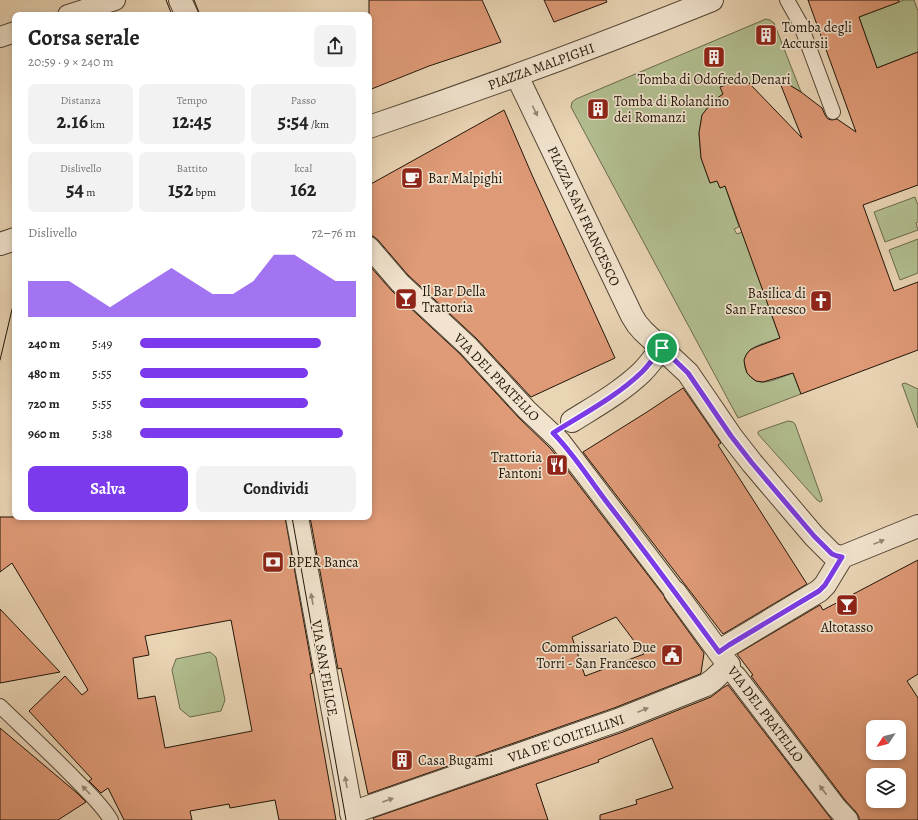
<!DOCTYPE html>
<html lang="it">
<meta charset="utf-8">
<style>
body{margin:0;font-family:Alegreya,serif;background:#f2f2f2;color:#222;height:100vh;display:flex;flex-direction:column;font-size:15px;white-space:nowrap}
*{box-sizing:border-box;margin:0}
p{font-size:13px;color:#767676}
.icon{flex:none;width:22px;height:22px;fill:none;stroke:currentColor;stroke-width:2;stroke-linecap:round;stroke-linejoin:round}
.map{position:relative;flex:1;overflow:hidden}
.sheet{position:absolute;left:12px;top:12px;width:360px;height:508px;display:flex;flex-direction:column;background:#fff;border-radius:8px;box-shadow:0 2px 6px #0003}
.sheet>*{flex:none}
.needle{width:26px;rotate:234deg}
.fabs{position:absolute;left:866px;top:720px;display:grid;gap:8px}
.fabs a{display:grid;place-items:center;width:40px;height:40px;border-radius:8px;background:#fff;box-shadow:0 2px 6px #0003;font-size:20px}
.pin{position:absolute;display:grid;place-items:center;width:34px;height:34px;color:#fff;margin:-17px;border:2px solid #fff;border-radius:50%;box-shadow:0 1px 4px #0007}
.round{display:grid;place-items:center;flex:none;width:42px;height:42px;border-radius:8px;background:#f2f2f2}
.summary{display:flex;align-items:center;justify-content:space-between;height:68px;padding:0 16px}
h1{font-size:22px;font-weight:600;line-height:30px}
.figures{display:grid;grid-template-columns:repeat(3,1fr);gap:6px;height:68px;padding:4px 16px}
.figures div{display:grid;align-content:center;border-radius:8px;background:#f2f2f2;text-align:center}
.figures b{font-size:20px;font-weight:600}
.figures small{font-size:11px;font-weight:400}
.figures p{font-size:11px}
.chart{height:112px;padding:8px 16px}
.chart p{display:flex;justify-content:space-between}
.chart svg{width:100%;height:72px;margin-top:4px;fill:#7c3aed;opacity:.7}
.primary-button{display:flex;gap:8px;margin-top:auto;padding:8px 16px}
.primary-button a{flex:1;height:46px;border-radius:8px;background:#7c3aed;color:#fff;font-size:16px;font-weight:600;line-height:46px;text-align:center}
.primary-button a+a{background:#f2f2f2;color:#222}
ul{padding:0 16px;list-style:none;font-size:13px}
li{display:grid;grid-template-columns:64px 48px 1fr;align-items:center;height:30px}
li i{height:10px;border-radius:5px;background:#7c3aed}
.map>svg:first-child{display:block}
.green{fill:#b2be90;stroke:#6a6a4c}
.building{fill:#df9a77;stroke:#211508;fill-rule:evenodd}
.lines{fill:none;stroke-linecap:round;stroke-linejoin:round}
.service-casing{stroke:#534533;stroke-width:16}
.pedestrian-casing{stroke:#534533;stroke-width:22}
.minor-casing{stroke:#534533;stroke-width:24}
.tertiary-casing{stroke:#534533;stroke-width:24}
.service{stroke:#f1e3ce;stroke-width:14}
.pedestrian{stroke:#f1e3ce;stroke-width:20}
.minor{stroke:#f1e3ce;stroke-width:22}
.tertiary{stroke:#f1e3ce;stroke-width:22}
.tram{stroke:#211508;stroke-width:1}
.oneway{fill:#938675}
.route-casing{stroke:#fff;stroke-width:8}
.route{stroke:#7c3aed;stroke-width:5}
.labels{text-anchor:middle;stroke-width:3.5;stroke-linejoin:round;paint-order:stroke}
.poi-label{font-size:14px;fill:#211508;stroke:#f1e3ce;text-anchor:start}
.street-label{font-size:14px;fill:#211508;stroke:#f1e3ce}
</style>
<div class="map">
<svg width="918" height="820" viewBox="0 0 918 820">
<rect width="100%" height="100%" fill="#e9d4b4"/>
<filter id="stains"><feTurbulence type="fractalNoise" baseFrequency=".005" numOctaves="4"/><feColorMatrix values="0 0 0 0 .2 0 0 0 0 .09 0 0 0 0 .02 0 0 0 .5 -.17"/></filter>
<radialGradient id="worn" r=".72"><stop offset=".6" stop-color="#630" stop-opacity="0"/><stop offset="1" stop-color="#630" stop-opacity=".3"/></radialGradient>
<!-- green -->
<path class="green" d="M 904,0 L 914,0 L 918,11 L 918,52 L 877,68 L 859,17 Z
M 766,19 L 770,20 L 774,23 L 801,92 L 791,86 L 772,80 L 754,81 L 754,84 L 751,84 L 745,78 L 734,82 L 729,90 L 713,101 L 702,115 L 699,133 L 701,158 L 710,183 L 717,181 L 720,188 L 725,186 L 739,227 L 734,229 L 737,234 L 742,232 L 780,338 C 771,341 755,345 749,351 C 738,362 748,383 763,382 C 772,382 784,376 793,373 L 801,394 L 738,418 L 571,107 L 572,102 L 576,99 Z
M 915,197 L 918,205 L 918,222 L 916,223 L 918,230 L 885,242 L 874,212 Z
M 918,239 L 918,273 L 900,280 L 889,250 Z
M 905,383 L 918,389 L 918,428 L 902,384 Z
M 788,421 L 793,422 L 795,424 L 822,499 L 822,501 L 820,502 L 817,500 L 758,434 L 758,432 L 759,431 Z
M 210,652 L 216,657 L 225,700 L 221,711 L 190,717 L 180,709 L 172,670 L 176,659 Z"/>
<!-- building -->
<path class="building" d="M 369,0 L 482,0 L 501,42 L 429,66 L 369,90 Z
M 544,0 L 606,0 L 607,2 L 554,22 Z
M 808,0 L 899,0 L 899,2 L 859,17 L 877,68 L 918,52 L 918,185 L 863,205 L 894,291 L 918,282 L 918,350 L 801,394 L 793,373 L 763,382 L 756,381 L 751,377 L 747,373 L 745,366 L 744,360 L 746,355 L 750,350 L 756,347 L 780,338 L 725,186 L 720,188 L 717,181 L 710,183 L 701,158 L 699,133 L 702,115 L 713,101 L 723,94 L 720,87 L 734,82 L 748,82 L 802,138 L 778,78 L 801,92 L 822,108 L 825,115 L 828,119 L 832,120 L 837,119 L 856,132 Z
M 504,110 L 532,175 L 615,358 L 531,397 L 476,338 L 408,275 L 378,240 L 373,236 L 369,236 L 369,185 Z
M 369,265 L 392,291 L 460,354 L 519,418 L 551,449 L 664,596 L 665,599 L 704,653 L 701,673 L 700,674 L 614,708 L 368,794 L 341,668 L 338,669 L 310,517 L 369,517 ZM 616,617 L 644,654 L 585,676 L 572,637 Z
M 683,388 L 721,443 L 718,445 L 807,584 L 723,634 L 583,452 L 647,412 Z
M 0,517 L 285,517 L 313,673 L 310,674 L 336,820 L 279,820 L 275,800 L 230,808 L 229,804 L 190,811 L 192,820 L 124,820 L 108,788 L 101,793 L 89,781 L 92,779 L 29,711 L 65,676 L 82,695 L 88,690 L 12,563 L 0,572 ZM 231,620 L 252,731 L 165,748 L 155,696 L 138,699 L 133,658 L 149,655 L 145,636 Z
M 918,560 L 918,674 L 907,681 L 918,698 L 918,820 L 859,820 L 859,817 L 856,812 L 845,800 L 751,676 L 753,675 L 737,654 L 820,605 L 823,610 ZM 873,727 L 899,727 L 899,753 L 873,753 ZM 873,775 L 899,775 L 899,801 L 873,801 Z
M 0,609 L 60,672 L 0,683 Z
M 728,685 L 832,820 L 600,820 L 600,815 L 637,804 L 636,800 L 673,788 L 652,738 L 598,760 L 599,762 L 536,784 L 548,820 L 374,820 L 373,818 L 623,732 L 711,697 L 724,687 Z
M 0,728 L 77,793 L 86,802 L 58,820 L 0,820 Z"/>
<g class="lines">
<!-- service casing -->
<g class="service-casing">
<path id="service" d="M 787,0 L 800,23 L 833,112
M 0,706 C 26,731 52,755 77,781 C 89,793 102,805 111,820"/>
</g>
<!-- pedestrian casing -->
<g class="pedestrian-casing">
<path id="pedestrian" d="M 68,15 L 115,0
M 0,37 L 15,32
M 369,247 L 400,283 L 468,346 L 527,410 L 560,441 L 675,592
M 736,676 L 836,807 L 848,820"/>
</g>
<!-- minor casing -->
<g class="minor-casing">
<path id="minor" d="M 517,76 L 632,316 L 637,324 L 643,331 L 688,373 L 731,436 L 752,463 L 814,536 L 832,554 L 837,556 L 842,557 L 918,526
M 572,421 C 596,406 621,392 642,372 C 649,365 655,356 662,348
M 675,592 L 727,663
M 719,652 L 729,645 L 819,591 L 825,585 L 842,557
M 351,813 L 618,720 L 706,685 L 713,680 L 729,665"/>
</g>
<!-- tertiary casing -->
<g class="tertiary-casing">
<path id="tertiary" d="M 180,0 L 187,15
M 369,127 C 485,88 598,46 712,0
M 0,244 L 15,239
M 297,517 L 353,820"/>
</g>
<!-- service -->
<use href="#service" class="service"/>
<!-- pedestrian -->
<use href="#pedestrian" class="pedestrian"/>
<!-- minor -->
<use href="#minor" class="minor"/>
<!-- tertiary -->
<use href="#tertiary" class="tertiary"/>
<!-- tram -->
<path class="tram" d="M 166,0 L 172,15
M 194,0 L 200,15
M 0,360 L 15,297
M 292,517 L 346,820"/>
</g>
<!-- one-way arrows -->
<defs><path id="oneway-solid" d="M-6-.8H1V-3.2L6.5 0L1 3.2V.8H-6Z"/></defs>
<g class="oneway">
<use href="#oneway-solid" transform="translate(535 111) rotate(64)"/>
<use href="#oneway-solid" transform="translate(879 542) rotate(-22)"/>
<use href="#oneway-solid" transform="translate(312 599) rotate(-100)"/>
<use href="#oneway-solid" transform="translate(643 710) rotate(-22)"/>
<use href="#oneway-solid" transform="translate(346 782) rotate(-100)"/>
<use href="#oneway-solid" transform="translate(86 790) rotate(-134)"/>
<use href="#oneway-solid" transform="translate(823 790) rotate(-127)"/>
<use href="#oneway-solid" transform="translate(388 800) rotate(-19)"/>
</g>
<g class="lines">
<!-- route casing -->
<g class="route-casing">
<path id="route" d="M 662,348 L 688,373 L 731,436 L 752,463 L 814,536 L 832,554 L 837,556 L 842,557 L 825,585 L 819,591 L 729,645 L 719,652 C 683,603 647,554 609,505 C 591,482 574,454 553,433 C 583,414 616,397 642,372 C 649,365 655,356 662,348 Z"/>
</g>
<!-- route -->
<use href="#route" class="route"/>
</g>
<!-- icons -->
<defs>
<g id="building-square" transform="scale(1.15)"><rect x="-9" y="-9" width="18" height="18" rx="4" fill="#8f2418" stroke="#f1e3ce"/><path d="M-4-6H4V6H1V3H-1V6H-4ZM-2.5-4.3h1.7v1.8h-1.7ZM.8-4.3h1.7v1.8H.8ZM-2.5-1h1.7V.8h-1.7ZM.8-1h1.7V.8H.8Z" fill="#fff"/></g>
<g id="cafe-square" transform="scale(1.15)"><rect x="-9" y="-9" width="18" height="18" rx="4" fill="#8f2418" stroke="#f1e3ce"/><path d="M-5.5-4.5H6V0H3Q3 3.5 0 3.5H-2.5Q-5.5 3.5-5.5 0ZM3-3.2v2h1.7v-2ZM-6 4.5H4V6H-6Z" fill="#fff"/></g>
<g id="bar-square" transform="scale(1.15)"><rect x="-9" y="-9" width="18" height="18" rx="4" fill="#8f2418" stroke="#f1e3ce"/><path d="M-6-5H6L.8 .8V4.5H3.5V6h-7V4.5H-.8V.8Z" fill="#fff"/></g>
<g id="church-square" transform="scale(1.15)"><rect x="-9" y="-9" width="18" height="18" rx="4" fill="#8f2418" stroke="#f1e3ce"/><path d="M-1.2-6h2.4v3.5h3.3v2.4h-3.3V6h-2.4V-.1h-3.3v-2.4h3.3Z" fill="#fff"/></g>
<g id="restaurant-square" transform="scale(1.15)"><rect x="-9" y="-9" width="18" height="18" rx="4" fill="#8f2418" stroke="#f1e3ce"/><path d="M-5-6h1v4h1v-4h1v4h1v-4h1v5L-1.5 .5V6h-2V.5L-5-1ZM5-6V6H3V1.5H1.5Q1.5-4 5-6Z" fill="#fff"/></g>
<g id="bank-square" transform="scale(1.15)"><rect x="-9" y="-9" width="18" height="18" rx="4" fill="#8f2418" stroke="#f1e3ce"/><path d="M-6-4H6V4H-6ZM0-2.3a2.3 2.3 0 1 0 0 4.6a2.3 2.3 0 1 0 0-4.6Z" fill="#fff"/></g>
<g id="civic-square" transform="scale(1.15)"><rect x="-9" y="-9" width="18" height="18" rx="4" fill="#8f2418" stroke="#f1e3ce"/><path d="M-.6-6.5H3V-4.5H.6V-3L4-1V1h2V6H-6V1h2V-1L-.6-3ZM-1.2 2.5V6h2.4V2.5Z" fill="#fff"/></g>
</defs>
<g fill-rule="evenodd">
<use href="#building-square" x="766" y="35"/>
<use href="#building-square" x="714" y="57"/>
<use href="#building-square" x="598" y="109"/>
<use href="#cafe-square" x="412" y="178"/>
<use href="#bar-square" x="406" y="299"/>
<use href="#church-square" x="821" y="301"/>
<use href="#restaurant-square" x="557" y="465"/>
<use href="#bank-square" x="273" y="562"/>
<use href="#bar-square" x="847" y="605"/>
<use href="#civic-square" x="672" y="655"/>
<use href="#building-square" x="402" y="760"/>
</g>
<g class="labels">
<!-- poi labels -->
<g class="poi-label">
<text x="782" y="32">Tomba degli<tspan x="782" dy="16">Accursii</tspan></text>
<text x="714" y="84" text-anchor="middle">Tomba di Odofredo Denari</text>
<text x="614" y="106">Tomba di Rolandino<tspan x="614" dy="16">dei Romanzi</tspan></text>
<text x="428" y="183">Bar Malpighi</text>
<text x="422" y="296">Il Bar Della<tspan x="422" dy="16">Trattoria</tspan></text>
<text x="806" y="298" text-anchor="end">Basilica di<tspan x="806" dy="16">San Francesco</tspan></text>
<text x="542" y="462" text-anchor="end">Trattoria<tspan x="542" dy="16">Fantoni</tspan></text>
<text x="288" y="567">BPER Banca</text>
<text x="847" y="632" text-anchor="middle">Altotasso</text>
<text x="656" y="652" text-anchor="end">Commissariato Due<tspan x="656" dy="16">Torri - San Francesco</tspan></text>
<text x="418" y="765">Casa Bugami</text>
</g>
<!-- street labels -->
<g class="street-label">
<text transform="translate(541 66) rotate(-20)" y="5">PIAZZA MALPIGHI</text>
<text transform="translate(584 216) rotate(65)" y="5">PIAZZA SAN FRANCESCO</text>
<text transform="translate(497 377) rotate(46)" y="5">VIA DEL PRATELLO</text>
<text transform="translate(325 668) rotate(80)" y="5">VIA SAN FELICE</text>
<text transform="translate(766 714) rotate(53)" y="5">VIA DEL PRATELLO</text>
<text transform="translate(566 738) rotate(-19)" y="5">VIA DE' COLTELLINI</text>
</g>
</g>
<rect width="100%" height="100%" filter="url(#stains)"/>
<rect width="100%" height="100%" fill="url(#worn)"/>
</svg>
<div class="fabs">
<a><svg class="needle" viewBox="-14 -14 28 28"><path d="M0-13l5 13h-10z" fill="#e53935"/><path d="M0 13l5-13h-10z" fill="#767676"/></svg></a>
<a><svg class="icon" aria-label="layers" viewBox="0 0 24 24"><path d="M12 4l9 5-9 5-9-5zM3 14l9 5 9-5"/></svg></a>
</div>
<div class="pin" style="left:662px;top:348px;background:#1e9e55"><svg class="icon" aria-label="arrive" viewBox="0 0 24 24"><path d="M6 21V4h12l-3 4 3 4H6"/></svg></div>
<section class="sheet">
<div class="summary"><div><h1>Corsa serale</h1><p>20:59 · 9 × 240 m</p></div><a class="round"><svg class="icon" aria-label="share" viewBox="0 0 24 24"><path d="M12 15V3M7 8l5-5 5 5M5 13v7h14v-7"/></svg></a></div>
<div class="figures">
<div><p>Distanza</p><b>2.16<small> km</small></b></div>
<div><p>Tempo</p><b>12:45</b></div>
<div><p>Passo</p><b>5:54<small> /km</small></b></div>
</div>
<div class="figures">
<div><p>Dislivello</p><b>54<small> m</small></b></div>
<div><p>Battito</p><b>152<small> bpm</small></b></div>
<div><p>kcal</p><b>162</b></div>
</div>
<div class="chart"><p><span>Dislivello</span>72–76 m</p>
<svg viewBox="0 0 160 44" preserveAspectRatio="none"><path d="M0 44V22L10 22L20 22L30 30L40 38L50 30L60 22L70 14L80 22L90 30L100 30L110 22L120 6L130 6L140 14L150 22L160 22V44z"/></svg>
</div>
<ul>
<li><b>240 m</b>5:49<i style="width:84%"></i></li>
<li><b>480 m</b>5:55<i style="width:78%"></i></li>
<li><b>720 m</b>5:55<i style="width:78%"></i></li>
<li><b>960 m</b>5:38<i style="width:94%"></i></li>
</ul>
<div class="primary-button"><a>Salva</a><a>Condividi</a></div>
</section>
</div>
